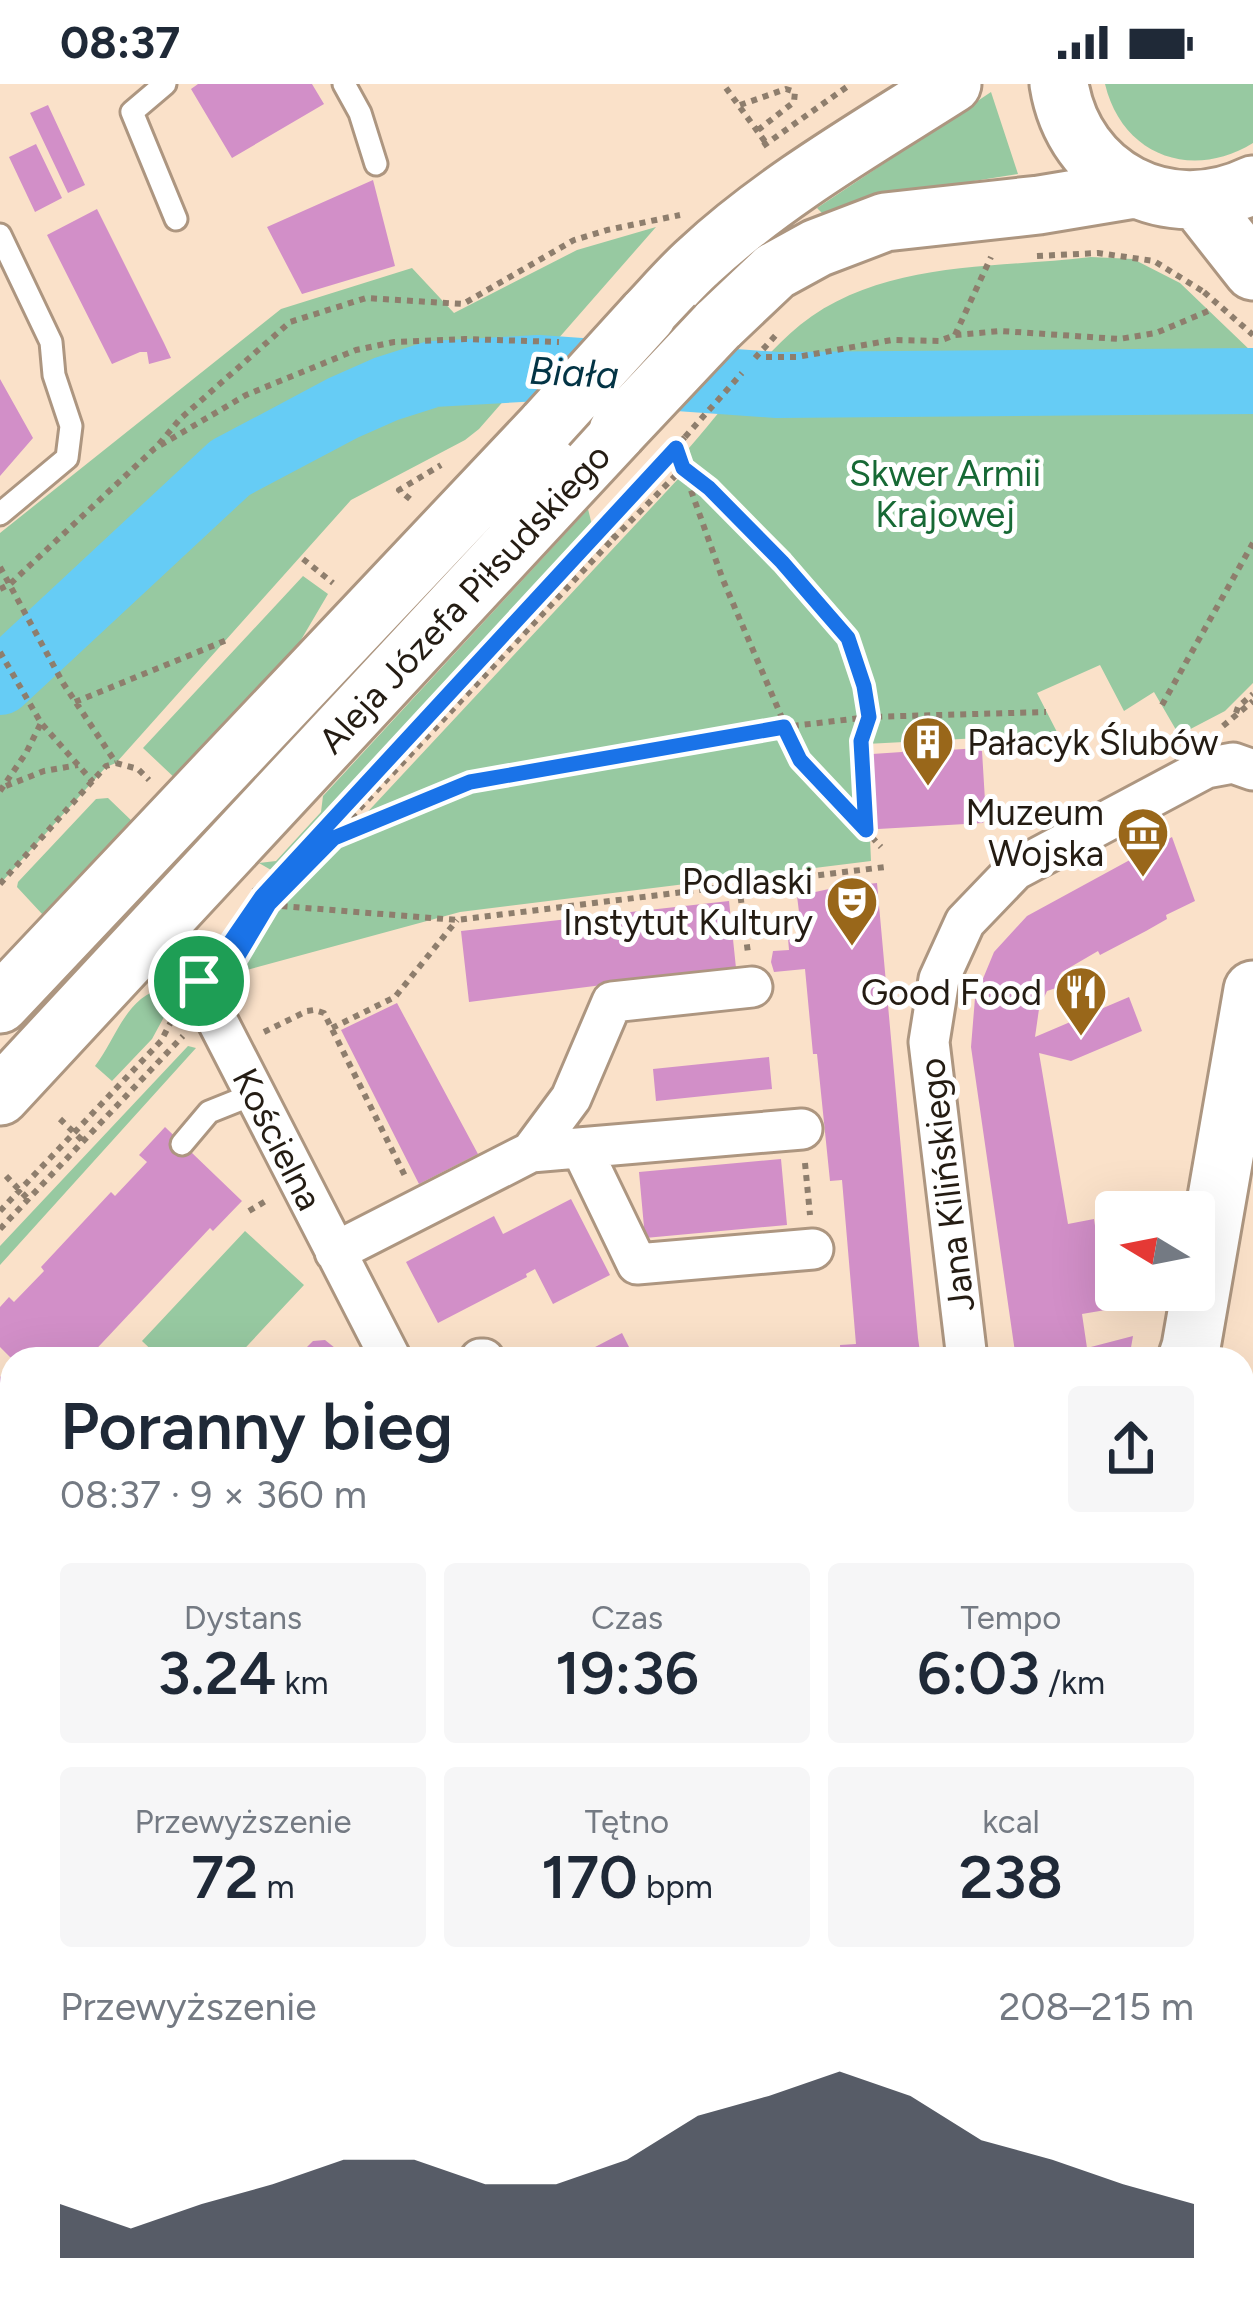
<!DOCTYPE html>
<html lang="pl">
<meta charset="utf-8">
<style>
body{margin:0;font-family:Figtree,sans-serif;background:#f6f6f7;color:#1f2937;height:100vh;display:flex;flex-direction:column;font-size:45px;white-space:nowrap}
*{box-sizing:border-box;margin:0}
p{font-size:39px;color:#747a83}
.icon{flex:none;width:66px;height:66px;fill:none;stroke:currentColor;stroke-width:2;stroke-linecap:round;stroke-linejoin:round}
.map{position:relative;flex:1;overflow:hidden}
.panel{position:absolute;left:0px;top:1263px;width:1254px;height:975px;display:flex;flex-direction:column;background:#fff;border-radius:36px 36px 0 0;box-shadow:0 12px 48px #0002}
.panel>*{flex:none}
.needle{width:78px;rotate:280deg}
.controls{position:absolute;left:1095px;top:1107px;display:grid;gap:24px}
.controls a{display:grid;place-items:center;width:120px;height:120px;border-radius:12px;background:#fff;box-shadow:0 12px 48px #0002;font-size:60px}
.pin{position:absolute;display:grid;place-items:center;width:102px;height:102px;color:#fff;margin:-51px;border:6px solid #fff;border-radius:50%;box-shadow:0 3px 12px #0007}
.round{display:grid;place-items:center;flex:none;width:126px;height:126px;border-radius:12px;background:#f6f6f7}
.headline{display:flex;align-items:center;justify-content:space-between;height:204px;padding:0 60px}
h1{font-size:66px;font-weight:600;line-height:90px}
.stats{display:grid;grid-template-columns:repeat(3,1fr);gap:18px;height:204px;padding:12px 60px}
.stats div{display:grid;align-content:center;border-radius:12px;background:#f6f6f7;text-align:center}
.stats b{font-size:60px;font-weight:600}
.stats small{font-size:33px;font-weight:400}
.stats p{font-size:33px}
.chart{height:336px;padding:24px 60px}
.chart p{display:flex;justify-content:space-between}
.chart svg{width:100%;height:216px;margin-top:12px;fill:#111827;opacity:.7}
.status{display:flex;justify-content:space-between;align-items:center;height:84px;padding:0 60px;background:#fff;direction:ltr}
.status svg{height:33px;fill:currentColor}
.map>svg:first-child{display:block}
.green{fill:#97c9a1}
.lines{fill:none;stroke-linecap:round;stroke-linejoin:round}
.river{stroke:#66ccf5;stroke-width:66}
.building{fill:#d28fc8}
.lane-casing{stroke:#ad9680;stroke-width:27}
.street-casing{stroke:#ad9680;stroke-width:45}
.secondary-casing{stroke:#ad9680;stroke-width:63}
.path{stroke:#8e7e6d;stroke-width:6;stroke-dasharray:6 6;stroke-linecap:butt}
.lane{stroke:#fff;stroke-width:21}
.street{stroke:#fff;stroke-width:39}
.secondary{stroke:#fff;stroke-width:57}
.secondary-bridge-casing{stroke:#ad9680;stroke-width:63;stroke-linecap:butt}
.path-bridge{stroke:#8e7e6d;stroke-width:6;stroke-dasharray:6 6;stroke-linecap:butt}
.secondary-bridge{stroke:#fff;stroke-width:57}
.route-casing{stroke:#fff;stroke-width:24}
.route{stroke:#1a73e8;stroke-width:15}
.labels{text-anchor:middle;stroke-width:10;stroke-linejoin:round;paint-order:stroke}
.park-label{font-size:36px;fill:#176935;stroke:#fff}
.street-label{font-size:36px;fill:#241c13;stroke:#fff}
.poi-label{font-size:36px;fill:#241c13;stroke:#fff;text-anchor:end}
.water-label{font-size:39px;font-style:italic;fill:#033445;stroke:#fff}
</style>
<div class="status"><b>08:37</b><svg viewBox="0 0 49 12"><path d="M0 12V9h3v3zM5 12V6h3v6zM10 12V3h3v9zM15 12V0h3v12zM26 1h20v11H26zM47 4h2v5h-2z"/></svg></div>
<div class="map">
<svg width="1253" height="2237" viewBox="0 0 1253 2237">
<rect width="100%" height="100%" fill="#fae1c9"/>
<!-- green -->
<path class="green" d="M 1105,0 L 1253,0 L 1253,59 C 1191,97 1122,71 1105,0 Z
M 991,8 L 1018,90 L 867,114 L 822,129 L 817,124 Z
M 656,143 L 479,345 L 465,356 L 351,416 L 116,679 L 106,683 L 0,800 L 0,449 L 281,225 L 412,184 L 454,229 L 577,166 Z
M 1091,173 L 1133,175 L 1180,199 L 1253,269 L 1253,599 L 1225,627 L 1179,651 L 1154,608 L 1124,627 L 1100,581 L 1037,609 L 1058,650 L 866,660 L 871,777 L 460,828 L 236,889 L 251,853 L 692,380 L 689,364 C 723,325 761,273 800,241 C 882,176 992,185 1091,173 Z
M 588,425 L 592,441 L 279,781 L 271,786 L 259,779 L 276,777 L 321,728 L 323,712 Z
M 303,492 L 328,510 L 288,578 L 178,697 L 143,664 Z
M 108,714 L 135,740 L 43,831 L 17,803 L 18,798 L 96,715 Z
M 164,904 L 177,909 L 152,955 L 112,997 L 95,982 C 116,955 126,912 164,904 Z
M 188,962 L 196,964 L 0,1181 L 0,1162 Z
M 245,1147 L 304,1201 L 235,1275 L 161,1275 L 142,1257 Z
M 1253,1308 L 1253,2230 L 1242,2200 L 1242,1330 Z
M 12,1523 L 12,1568 L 6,1593 L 12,1618 L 0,1625 L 0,1535 Z
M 0,1640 L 3,1646 L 12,1641 L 12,1782 L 0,1764 Z"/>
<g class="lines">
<!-- river -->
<path class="river" d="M 0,598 L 230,384 L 343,324 L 386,305 L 433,290 L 538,284 L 777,301 L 1253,297"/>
</g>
<!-- building -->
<path class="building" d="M 198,0 L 312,0 L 324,20 L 232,74 L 191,5 Z
M 48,21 L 85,101 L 68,109 L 30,29 Z
M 36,60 L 62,114 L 35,128 L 9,73 Z
M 373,96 L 395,182 L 302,210 L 267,143 Z
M 97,125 L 164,259 L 171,274 L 149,280 L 147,268 L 140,268 L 112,280 L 47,151 Z
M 0,295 L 33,354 L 0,392 Z
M 940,659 L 949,666 L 978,664 L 982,667 L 986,733 L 983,739 L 878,745 L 874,742 L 869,676 L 872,670 L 902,668 L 909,661 Z
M 1172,753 L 1195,817 L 1166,831 L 1167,835 L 1146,847 L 1100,871 L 1098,867 L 1062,888 L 1059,892 L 1059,901 L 1056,904 L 1047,907 L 1039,925 L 1035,953 L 1129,913 L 1142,947 L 1071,977 L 1039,969 L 1068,1140 L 1094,1135 L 1105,1209 L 1140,1206 L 1141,1220 L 1082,1230 L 1087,1264 L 1133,1252 L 1129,1275 L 1016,1275 L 971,963 L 975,914 L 994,868 L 1027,832 Z
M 877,799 L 918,1254 L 921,1275 L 841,1275 L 840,1261 L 856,1260 L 842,1096 L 830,1097 L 817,970 L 813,970 L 805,885 L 774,888 L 771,878 L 773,867 L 789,866 L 788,854 L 802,852 L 797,812 L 838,803 Z
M 729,817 L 736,884 L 469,918 L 461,847 Z
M 397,919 L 478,1070 L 419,1100 L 341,946 Z
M 769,973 L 772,1005 L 656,1017 L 653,985 Z
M 165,1043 L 242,1117 L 213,1147 L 210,1144 L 87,1275 L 12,1275 L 0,1263 L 0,1223 L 9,1213 L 14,1218 L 44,1187 L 41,1183 L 111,1108 L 115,1112 L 147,1078 L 139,1071 Z
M 781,1075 L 787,1141 L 645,1154 L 639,1088 Z
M 571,1115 L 610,1191 L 553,1220 L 535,1185 L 526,1190 L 527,1193 L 438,1239 L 406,1178 L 494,1132 L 503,1150 Z
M 622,1249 L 635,1275 L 572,1275 Z
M 325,1256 L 335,1264 L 340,1275 L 295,1275 L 313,1257 Z
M 793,1268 L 793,1275 L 747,1275 L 747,1272 Z
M 12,1280 L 12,1444 L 0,1456 L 0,1293 Z
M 12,1618 L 12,1641 L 3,1646 L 0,1640 L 0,1625 Z
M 12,2164 L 12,2203 L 0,2192 L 0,2180 Z
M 10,2226 L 54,2226 L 45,2237 L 1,2237 Z
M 81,2226 L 284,2226 L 298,2237 L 92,2237 Z
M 328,2226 L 503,2226 L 521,2237 L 347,2237 Z
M 946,2226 L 1013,2226 L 1009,2237 L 943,2237 Z"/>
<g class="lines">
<!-- lane casing -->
<g class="lane-casing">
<path id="lane" d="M 165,0 L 132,28 L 176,135
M 344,0 L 360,29 L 376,80
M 0,151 L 51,258 L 54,291 L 71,342 L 67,374 L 0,430
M 182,1060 L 209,1028 L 254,1010
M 0,2162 L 12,2143"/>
</g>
<!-- street casing -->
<g class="street-casing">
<path id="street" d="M 165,835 L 391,1275
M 581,1064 L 637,1180 L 813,1165
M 531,1068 L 571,1014 L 612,918 L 752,903
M 335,1168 L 531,1068 L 802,1045
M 480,1275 L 484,1275
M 967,1275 L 929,958 L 939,895 L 965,838 L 1015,786 L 1206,684 L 1233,679 L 1253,686
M 1245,1809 L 1253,1828
M 1242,1922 L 1253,1924
M 839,2237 L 843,2226"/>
</g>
<!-- secondary casing -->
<g class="secondary-casing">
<path id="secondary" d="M 1059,0 C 1074,94 1168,142 1253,101
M 1198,117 L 1253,187
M 647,231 C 664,213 681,193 699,177 C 773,108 867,54 952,0
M 717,242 L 775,187 L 817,164 L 885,138 L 1039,121 L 1135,105
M 0,920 L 547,341
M 0,1012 L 618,347
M 1187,1275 L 1191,1263 L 1253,906
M 1213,2226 L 1217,2237"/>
</g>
<!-- path -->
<path class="path" d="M 726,4 L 766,59
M 740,21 L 786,5 L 795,8 L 794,18 L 758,46
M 763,62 L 851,0
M 1037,172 L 1098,169 L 1154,177 L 1204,208
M 955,251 L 991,173
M 766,273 L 797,273 L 892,256 L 939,257 L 955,251 L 1001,247 L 1119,255 L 1156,249 L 1213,225
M 159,360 L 180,335 L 290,238 L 366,214 L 463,220 L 574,156 L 607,146 L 680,131
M 683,384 L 723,496 L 800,676 L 881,763
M 687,387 L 709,404 L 782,478 L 849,554 L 864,602 L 869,633 L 861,657 L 865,742
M 410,415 L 399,406 L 441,381
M 613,455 L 683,384 L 675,361
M 303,475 L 333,499
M 0,483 L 63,599 L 116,679 L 138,685 L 149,696
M 0,505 L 10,500 L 154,365 L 246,311 L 356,266 L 394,258 L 465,255 L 559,258
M 0,568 L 41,639 L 93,698
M 75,618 L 227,556
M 1162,621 L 1253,459
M 1236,629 L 1238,623 L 1253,610
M 1223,642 L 1253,617
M 6,702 L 44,687 L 78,681
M 0,707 L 26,669 L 41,639
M 340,751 L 470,698 L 784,643 L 869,633 L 1046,628
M 0,800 L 106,682 L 116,679
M 739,801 L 748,869
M 254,803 L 269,821 L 457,836 L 885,783
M 224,866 L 262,811 L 685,353
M 233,883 L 269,821 L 612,456 L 605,431
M 332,944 L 395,913 L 457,836
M 264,948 L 307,927 L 314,926 L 324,929 L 406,1094
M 60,1035 L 83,1057
M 805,1079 L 810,1131
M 6,1092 L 28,1115
M 0,1127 L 161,957 L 173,934
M 249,1127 L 269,1115
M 0,1145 L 183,952
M 1242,1388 L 1253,1355
M 1242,1548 L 1253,1535
M 1242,1717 L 1253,1699
M 658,2226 L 661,2237"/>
<!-- lane -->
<use href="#lane" class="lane"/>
<!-- street -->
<use href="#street" class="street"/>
<!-- secondary -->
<use href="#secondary" class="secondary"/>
<!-- secondary-bridge casing -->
<g class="secondary-bridge-casing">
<path id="secondary-bridge" d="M 547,341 L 647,231
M 618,347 L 717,242"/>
</g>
<!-- path-bridge -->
<path class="path-bridge" d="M 1204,208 L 1253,251
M 755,274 L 776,251
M 685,353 L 742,289"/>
<!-- secondary-bridge -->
<use href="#secondary-bridge" class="secondary-bridge"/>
</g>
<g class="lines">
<!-- route casing -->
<g class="route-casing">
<path id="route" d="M 676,364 L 683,384 L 709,404 L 782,478 L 848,554 L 864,602 L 869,633 L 861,657 L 866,746 L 800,676 L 784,643 L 470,698 L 334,754 L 269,820 L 210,919 L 199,897 L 218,876 L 262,812 Z"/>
</g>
<!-- route -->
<use href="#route" class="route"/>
</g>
<!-- icons -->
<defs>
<g id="building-pin" transform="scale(2.7)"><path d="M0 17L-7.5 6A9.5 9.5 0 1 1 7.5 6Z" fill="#99671a" stroke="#fff"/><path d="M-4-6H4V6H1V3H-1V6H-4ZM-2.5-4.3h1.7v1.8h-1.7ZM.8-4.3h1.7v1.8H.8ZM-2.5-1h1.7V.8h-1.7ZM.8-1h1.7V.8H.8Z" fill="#fff"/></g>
<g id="museum-pin" transform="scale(2.7)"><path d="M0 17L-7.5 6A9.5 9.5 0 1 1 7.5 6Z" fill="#99671a" stroke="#fff"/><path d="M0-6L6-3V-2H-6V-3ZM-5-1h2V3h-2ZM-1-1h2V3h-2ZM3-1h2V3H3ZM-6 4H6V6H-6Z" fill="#fff"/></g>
<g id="theatre-pin" transform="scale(2.7)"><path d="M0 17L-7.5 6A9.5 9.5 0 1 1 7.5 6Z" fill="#99671a" stroke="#fff"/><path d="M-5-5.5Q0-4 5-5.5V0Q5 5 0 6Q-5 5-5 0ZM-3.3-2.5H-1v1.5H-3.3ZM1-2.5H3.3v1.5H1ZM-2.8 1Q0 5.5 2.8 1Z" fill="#fff"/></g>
<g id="restaurant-pin" transform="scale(2.7)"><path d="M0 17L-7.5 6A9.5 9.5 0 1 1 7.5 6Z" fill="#99671a" stroke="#fff"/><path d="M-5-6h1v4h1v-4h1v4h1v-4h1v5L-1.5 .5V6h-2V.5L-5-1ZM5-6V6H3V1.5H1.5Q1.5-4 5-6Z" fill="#fff"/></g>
</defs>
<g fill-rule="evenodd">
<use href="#building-pin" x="928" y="658"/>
<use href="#museum-pin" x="1143" y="749"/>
<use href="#theatre-pin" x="852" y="818"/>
<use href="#restaurant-pin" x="1081" y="908"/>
</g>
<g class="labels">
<!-- park labels -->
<g class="park-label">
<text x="945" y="402">Skwer Armii<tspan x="945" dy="41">Krajowej</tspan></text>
</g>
<!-- street labels -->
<g class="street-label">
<text transform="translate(464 514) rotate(-47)" y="13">Aleja Józefa Piłsudskiego</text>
<text transform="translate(278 1055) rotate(63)" y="13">Kościelna</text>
<text transform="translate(946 1101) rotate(-97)" y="13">Jana Kilińskiego</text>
</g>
<!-- poi labels -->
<g class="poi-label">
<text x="967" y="671" text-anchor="start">Pałacyk Ślubów</text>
<text x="1104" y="741">Muzeum<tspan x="1104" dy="41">Wojska</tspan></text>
<text x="813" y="810">Podlaski<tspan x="813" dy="41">Instytut Kultury</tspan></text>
<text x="1042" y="921">Good Food</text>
</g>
<!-- water labels -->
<g class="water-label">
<text transform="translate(574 288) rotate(3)" y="14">Biała</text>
</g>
</g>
</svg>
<div class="controls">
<a><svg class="needle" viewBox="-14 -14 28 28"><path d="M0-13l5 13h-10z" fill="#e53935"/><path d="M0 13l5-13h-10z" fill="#747a83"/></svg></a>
</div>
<div class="pin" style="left:199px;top:897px;background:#1e9e55"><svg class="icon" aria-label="arrive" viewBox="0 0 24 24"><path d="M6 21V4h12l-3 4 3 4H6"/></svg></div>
<section class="panel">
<div class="headline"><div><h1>Poranny bieg</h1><p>08:37 · 9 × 360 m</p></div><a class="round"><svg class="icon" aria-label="share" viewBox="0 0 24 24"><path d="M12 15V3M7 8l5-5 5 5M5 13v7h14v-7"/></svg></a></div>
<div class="stats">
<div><p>Dystans</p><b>3.24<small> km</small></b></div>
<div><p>Czas</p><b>19:36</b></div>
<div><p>Tempo</p><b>6:03<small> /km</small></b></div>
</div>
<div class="stats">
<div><p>Przewyższenie</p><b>72<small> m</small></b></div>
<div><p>Tętno</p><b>170<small> bpm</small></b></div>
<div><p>kcal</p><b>238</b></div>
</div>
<div class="chart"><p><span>Przewyższenie</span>208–215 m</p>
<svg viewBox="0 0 160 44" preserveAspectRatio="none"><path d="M0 44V33L10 38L20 33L30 29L40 24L50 24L60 29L70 29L80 24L90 15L100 11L110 6L120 11L130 20L140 24L150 29L160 33V44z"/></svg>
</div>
</section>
</div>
